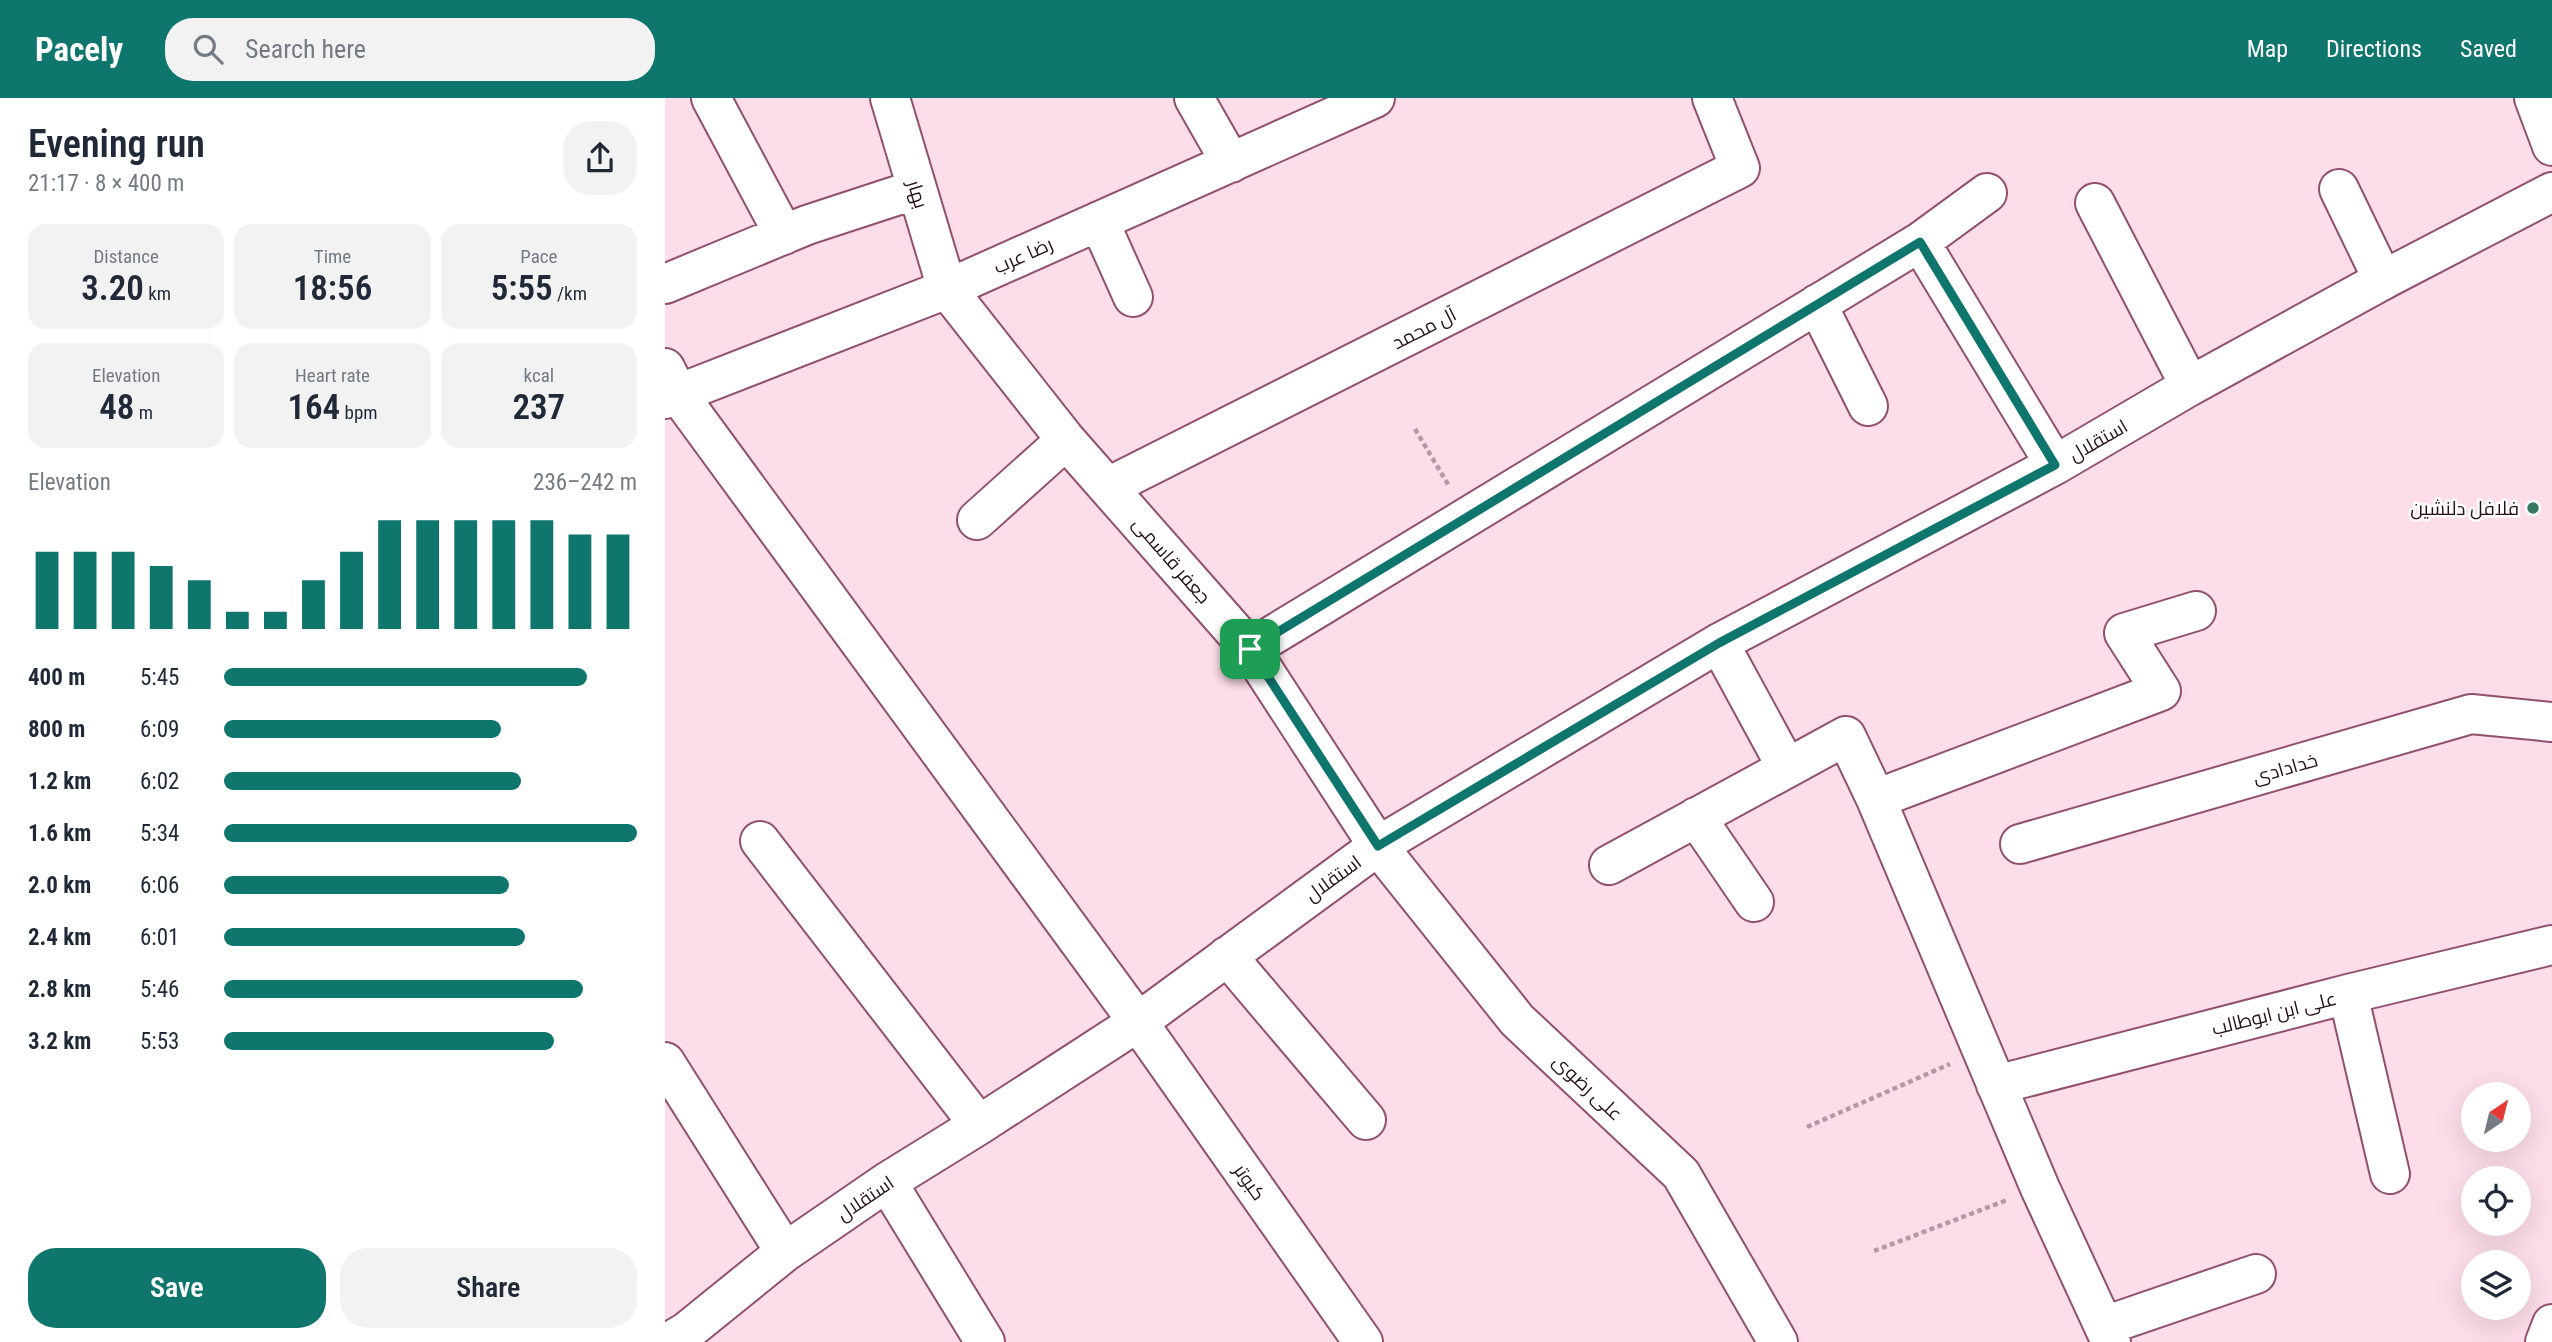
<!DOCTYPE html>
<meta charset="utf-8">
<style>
body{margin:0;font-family:"Roboto Condensed",Cairo,sans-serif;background:#f2f2f3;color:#1f2937;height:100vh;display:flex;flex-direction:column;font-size:26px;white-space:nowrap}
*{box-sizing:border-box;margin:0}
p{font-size:23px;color:#747a83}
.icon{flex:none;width:38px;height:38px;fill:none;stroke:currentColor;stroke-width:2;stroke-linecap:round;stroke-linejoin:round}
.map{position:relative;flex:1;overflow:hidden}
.side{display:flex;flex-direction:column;background:#fff;width:665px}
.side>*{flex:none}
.needle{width:46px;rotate:35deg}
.buttons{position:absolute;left:1796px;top:984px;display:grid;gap:14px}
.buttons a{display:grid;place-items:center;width:70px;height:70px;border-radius:50%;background:#fff;box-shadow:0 7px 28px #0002;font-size:35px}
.pin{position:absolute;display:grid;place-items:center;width:60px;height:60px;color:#fff;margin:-30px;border-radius:14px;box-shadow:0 4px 10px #0006}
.round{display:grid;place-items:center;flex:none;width:74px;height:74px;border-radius:28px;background:#f2f2f3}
.overview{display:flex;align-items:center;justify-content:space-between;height:119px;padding:0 28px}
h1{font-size:38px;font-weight:600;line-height:52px}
.metrics{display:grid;grid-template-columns:repeat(3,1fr);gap:10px;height:119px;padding:7px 28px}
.metrics div{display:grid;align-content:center;border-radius:18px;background:#f2f2f3;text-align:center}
.metrics b{font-size:35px;font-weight:600}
.metrics small{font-size:19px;font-weight:400}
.metrics p{font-size:19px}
.chart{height:196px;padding:14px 28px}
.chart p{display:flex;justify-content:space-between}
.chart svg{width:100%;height:126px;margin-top:7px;stroke:#0f766e;stroke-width:6}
.primary-button{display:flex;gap:14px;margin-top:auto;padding:14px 28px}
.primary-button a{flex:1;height:80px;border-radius:28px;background:#0f766e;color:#fff;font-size:28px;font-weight:600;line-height:80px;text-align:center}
.primary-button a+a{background:#f2f2f3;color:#1f2937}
ul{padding:0 28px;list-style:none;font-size:23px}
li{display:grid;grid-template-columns:112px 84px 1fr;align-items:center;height:52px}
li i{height:18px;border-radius:9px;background:#0f766e}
header{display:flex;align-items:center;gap:42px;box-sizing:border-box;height:98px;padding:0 35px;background:#0f766e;color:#fff}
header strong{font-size:33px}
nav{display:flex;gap:38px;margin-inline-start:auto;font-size:24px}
.search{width:490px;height:63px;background:#f2f2f3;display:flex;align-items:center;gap:18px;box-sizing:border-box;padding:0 24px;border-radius:28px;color:#747a83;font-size:26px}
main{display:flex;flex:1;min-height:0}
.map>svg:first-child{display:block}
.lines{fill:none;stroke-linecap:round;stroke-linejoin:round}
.street-casing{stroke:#91506e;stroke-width:42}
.secondary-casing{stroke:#91506e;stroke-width:42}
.path{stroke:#b598a4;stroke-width:4.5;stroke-dasharray:5 3.5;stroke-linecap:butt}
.street{stroke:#fff;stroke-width:38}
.secondary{stroke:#fff;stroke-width:38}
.route-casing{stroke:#fff;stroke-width:14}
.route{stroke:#0f766e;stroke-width:9}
.poi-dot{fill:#3a7866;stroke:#fff;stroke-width:2.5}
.labels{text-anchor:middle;stroke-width:5;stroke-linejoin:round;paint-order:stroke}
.street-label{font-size:19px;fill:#270e1a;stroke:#fff}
.poi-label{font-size:19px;fill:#270e1a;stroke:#fff;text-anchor:end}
</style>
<header>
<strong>Pacely</strong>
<div class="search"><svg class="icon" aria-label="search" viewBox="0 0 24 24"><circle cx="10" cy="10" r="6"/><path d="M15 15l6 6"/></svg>Search here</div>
<nav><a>Map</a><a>Directions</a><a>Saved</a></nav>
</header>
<main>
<section class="side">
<div class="overview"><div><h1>Evening run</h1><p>21:17 · 8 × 400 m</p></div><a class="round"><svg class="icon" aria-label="share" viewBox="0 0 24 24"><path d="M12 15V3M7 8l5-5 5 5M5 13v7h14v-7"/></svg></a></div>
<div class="metrics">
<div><p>Distance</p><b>3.20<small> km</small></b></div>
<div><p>Time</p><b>18:56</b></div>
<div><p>Pace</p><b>5:55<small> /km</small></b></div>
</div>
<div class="metrics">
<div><p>Elevation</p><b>48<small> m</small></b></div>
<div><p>Heart rate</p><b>164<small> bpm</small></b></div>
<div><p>kcal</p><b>237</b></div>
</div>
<div class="chart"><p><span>Elevation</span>236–242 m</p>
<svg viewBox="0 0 160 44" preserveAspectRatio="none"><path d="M5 44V17M15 44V17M25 44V17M35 44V22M45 44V27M55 44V38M65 44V38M75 44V27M85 44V17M95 44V6M105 44V6M115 44V6M125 44V6M135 44V6M145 44V11M155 44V11"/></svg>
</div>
<ul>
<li><b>400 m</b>5:45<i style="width:88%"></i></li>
<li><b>800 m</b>6:09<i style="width:67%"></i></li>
<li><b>1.2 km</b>6:02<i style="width:72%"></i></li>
<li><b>1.6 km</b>5:34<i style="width:100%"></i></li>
<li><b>2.0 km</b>6:06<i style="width:69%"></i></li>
<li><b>2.4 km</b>6:01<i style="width:73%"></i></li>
<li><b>2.8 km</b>5:46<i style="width:87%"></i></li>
<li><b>3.2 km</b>5:53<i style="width:80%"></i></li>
</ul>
<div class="primary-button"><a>Save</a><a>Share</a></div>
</section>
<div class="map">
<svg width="1887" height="1244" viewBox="0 0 1887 1244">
<rect width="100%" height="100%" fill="#fcdde9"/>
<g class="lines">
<!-- street casing -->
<g class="street-casing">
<path id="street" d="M 46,0 L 119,137
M 225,0 L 282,191 L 401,342 L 585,551 L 713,748 L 852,922 L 1016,1076 L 1113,1244
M 529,0 L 566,65
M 1430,105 L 1525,288
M 434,123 L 468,199
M 1255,144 L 1390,367
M 0,186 L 142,127 L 252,91
M 1152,206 L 1203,308
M 0,270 L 13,296 L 473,924 L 698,1244
M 0,301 L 282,191 L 710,0
M 443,389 L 1075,70 L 1047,0
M 312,422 L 401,342
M 1054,545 L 1122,670
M 585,551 L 1255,144 L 1322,95
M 1211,701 L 1496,593 L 1459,535 L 1531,513
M 1031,719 L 1089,804
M 95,743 L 314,1027
M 1355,746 L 1806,616 L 1887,624
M 944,767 L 1181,638 L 1211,701 L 1375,1090 L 1446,1244
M 562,858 L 701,1022
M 1683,896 L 1725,1076
M 0,964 L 120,1154
M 1331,987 L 1683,896 L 1887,847
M 222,1084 L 320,1244
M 1439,1228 L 1591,1176
M 4,1244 L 21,1234 L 120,1154 L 222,1084 L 314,1027 L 473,924 L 713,748 L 1054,545 L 1390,367 L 1525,288 L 1718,182 L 1887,94"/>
</g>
<!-- secondary casing -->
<g class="secondary-casing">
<path id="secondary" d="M 1869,0 L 1887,48
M 1674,91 L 1718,182
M 1880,1244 L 1887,1226"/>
</g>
<!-- path -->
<path class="path" d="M 750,331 L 784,388
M 1142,1029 L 1285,966
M 1209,1153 L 1342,1102"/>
<!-- street -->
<use href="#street" class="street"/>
<!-- secondary -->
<use href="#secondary" class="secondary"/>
</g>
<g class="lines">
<!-- route casing -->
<g class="route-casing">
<path id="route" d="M 1255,144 L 1390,367 L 1054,545 L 713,748 L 585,551 Z"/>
</g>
<!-- route -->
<use href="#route" class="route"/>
</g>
<!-- markers -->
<circle class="poi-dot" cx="1868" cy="410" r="7"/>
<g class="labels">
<!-- street labels -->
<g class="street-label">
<text transform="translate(253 96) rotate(73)" y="7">بهار</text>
<text transform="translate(358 157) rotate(-24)" y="7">رضا عرب</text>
<text transform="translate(759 230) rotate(-27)" y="7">آل محمد</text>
<text transform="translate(1433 342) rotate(-30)" y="7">استقلال</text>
<text transform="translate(507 462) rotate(49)" y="7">جعفر قاسمی</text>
<text transform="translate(1620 670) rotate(-16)" y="7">خدادادی</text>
<text transform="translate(668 780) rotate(-36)" y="7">استقلال</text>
<text transform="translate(1609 915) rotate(-14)" y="7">علی ابن ابوطالب</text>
<text transform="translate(923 989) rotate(43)" y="7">علی رضوی</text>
<text transform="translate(585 1084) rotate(55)" y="7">کبوتر</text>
<text transform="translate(200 1100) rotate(-34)" y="7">استقلال</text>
</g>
<!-- poi labels -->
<g class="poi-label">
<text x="1854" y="417">فلافل دلنشین</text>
</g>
</g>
</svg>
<div class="buttons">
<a><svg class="needle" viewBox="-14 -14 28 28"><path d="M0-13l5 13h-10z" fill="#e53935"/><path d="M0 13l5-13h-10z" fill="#747a83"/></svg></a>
<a><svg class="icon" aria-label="locate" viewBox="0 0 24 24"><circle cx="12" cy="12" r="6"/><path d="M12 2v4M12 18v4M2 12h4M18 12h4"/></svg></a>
<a><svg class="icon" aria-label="layers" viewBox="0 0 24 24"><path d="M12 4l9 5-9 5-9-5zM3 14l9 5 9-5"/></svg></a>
</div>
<div class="pin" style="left:585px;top:551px;background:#1e9e55"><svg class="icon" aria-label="arrive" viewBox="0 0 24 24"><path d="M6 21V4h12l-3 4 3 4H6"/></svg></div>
</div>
</main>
